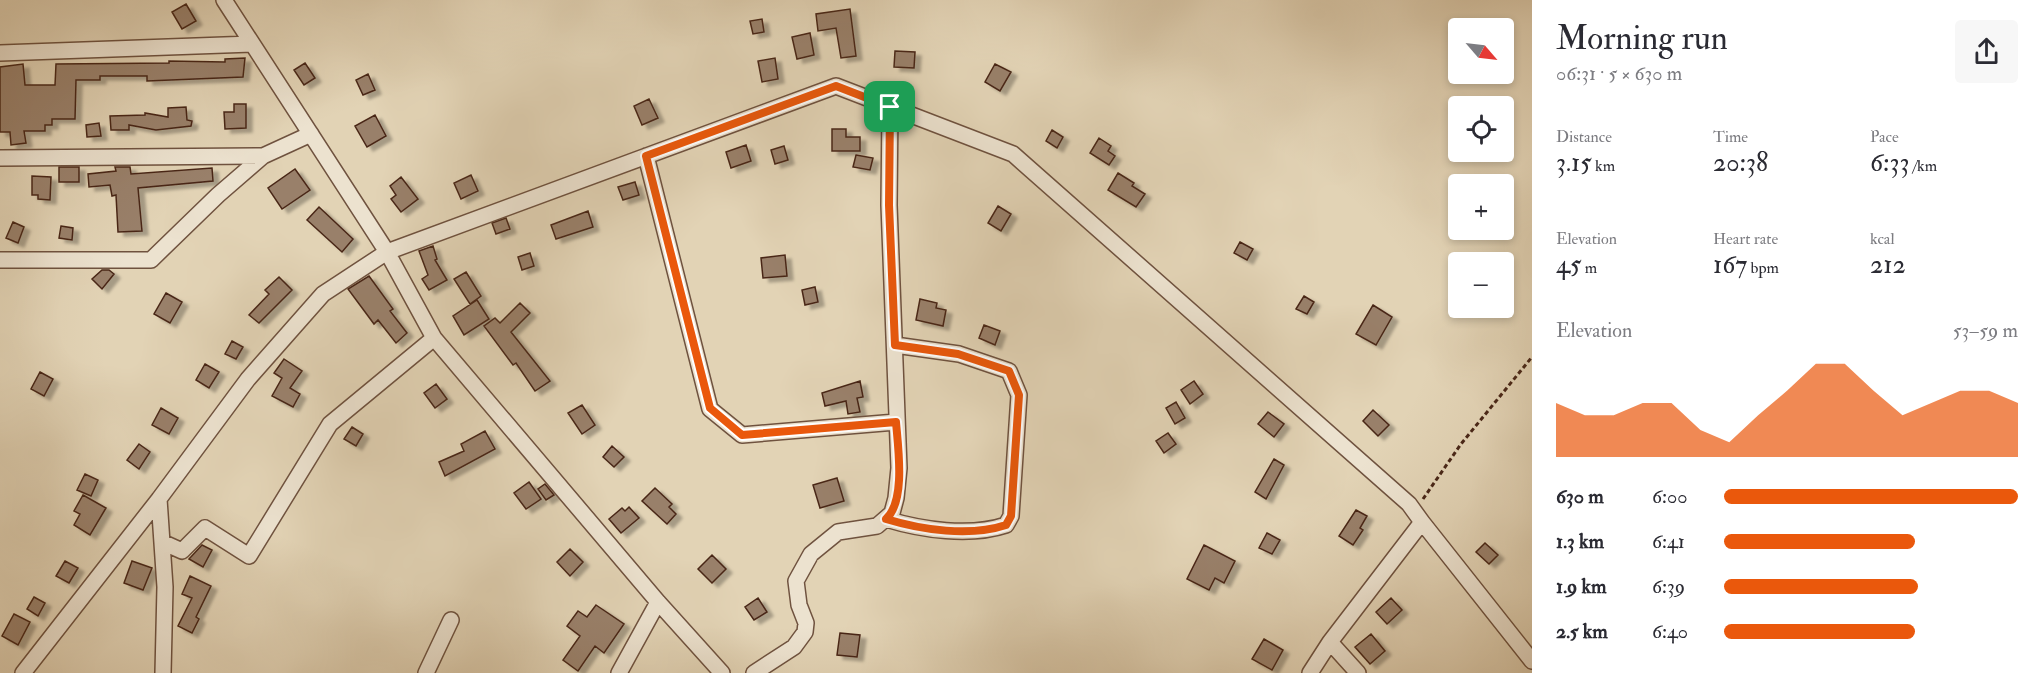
<!DOCTYPE html>
<meta charset="utf-8">
<style>
body{margin:0;font-family:"IM FELL Double Pica",serif;background:#f7f7f7;color:#2b2b33;height:100vh;display:flex;flex-direction:column;font-size:22px;white-space:nowrap}
*{box-sizing:border-box;margin:0}
p{font-size:20px;color:#7c7c81}
.icon{flex:none;width:33px;height:33px;fill:none;stroke:currentColor;stroke-width:2;stroke-linecap:round;stroke-linejoin:round}
.map{position:relative;flex:1;overflow:hidden}
.side{display:flex;flex-direction:column;background:#fff;width:510px}
.side>*{flex:none}
.needle{width:39px;rotate:118deg}
.fabs{position:absolute;left:1448px;top:18px;display:grid;gap:12px}
.fabs a{display:grid;place-items:center;width:66px;height:66px;border-radius:6px;background:#fff;box-shadow:0 3px 9px #0003;font-size:30px}
.pin{position:absolute;display:grid;place-items:center;width:51px;height:51px;color:#fff;margin:-26px;border-radius:12px;box-shadow:0 3px 9px #0006}
.round{display:grid;place-items:center;flex:none;width:63px;height:63px;border-radius:6px;background:#f7f7f7}
.headline{display:flex;align-items:center;justify-content:space-between;height:102px;padding:0 24px}
h1{font-size:33px;font-weight:600;line-height:45px}
.figures{display:grid;grid-template-columns:repeat(3,1fr);gap:9px;height:102px;padding:6px 24px}
.figures div{display:grid;align-content:center}
.figures b{font-size:26px;font-weight:600}
.figures small{font-size:16px;font-weight:400}
.figures p{font-size:16px}
.chart{height:168px;padding:12px 24px}
.chart p{display:flex;justify-content:space-between}
.chart svg{width:100%;height:108px;margin-top:6px;fill:#ea580c;opacity:.7}
ul{padding:0 24px;list-style:none;font-size:20px}
li{display:grid;grid-template-columns:96px 72px 1fr;align-items:center;height:45px}
li i{height:15px;border-radius:8px;background:#ea580c}
main{display:flex;flex:1;min-height:0}
.map>svg:first-child{display:block}
.building{fill:#99806a;stroke:#492718;stroke-width:1.5;filter:url(#shadow)}
.lines{fill:none;stroke-linecap:round;stroke-linejoin:round}
.minor-casing{stroke:#6f523f;stroke-width:18}
.path{stroke:#492718;stroke-width:3;stroke-dasharray:4.5 3;stroke-linecap:butt}
.minor{stroke:#ece2cf;stroke-width:15}
.route-casing{stroke:#fff;stroke-width:12}
.route{stroke:#ea580c;stroke-width:8}
</style>
<main>
<div class="map">
<svg width="1532" height="673" viewBox="0 0 1532 673">
<defs>
<filter id="shadow"><feDropShadow dx="6" dy="4" stdDeviation="1.5" flood-color="#0004"/></filter>
</defs>
<rect width="100%" height="100%" fill="#e2d3b5"/>
<filter id="stains"><feTurbulence type="fractalNoise" baseFrequency=".00333" numOctaves="4"/><feColorMatrix values="0 0 0 0 .2 0 0 0 0 .09 0 0 0 0 .02 0 0 0 .5 -.17"/></filter>
<radialGradient id="worn" r=".72"><stop offset=".6" stop-color="#630" stop-opacity="0"/><stop offset="1" stop-color="#630" stop-opacity=".3"/></radialGradient>
<!-- building -->
<path class="building" d="M 186,4 L 196,21 L 182,29 L 172,12 Z
M 850,9 L 856,56 L 841,58 L 836,28 L 818,31 L 816,14 Z
M 762,19 L 764,32 L 753,34 L 750,21 Z
M 810,33 L 814,55 L 797,59 L 792,37 Z
M 895,51 L 915,52 L 914,68 L 894,67 Z
M 245,58 L 243,77 L 147,81 L 147,76 L 100,76 L 100,80 L 76,80 L 75,119 L 52,119 L 52,125 L 45,125 L 45,131 L 24,131 L 26,143 L 11,145 L 10,132 L 0,132 L 0,67 L 23,64 L 25,85 L 55,85 L 56,64 L 169,63 L 169,61 L 225,62 L 225,59 Z
M 775,58 L 778,79 L 762,82 L 758,61 Z
M 305,63 L 315,78 L 304,85 L 294,70 Z
M 995,64 L 1011,72 L 1000,91 L 985,82 Z
M 368,74 L 375,90 L 363,95 L 356,80 Z
M 649,99 L 658,118 L 642,125 L 634,106 Z
M 234,104 L 246,104 L 246,128 L 225,129 L 224,112 L 234,112 Z
M 186,107 L 187,120 L 192,121 L 191,126 L 156,130 L 129,125 L 129,130 L 111,130 L 110,116 L 145,115 L 145,113 L 168,117 L 168,108 Z
M 375,115 L 386,136 L 367,147 L 355,126 Z
M 99,123 L 101,136 L 87,137 L 86,125 Z
M 832,129 L 846,129 L 846,137 L 860,137 L 860,151 L 832,151 Z
M 1052,130 L 1063,137 L 1057,148 L 1046,141 Z
M 1099,138 L 1111,146 L 1108,151 L 1115,156 L 1109,165 L 1090,153 Z
M 746,145 L 751,161 L 731,168 L 726,152 Z
M 784,146 L 788,160 L 775,164 L 771,150 Z
M 856,155 L 873,158 L 870,170 L 853,167 Z
M 59,167 L 79,167 L 79,182 L 59,182 Z
M 115,167 L 130,167 L 131,174 L 212,168 L 213,181 L 138,188 L 142,231 L 118,232 L 116,195 L 112,196 L 110,185 L 89,187 L 88,174 L 116,171 Z
M 295,169 L 310,190 L 282,209 L 268,188 Z
M 1118,173 L 1134,183 L 1132,186 L 1145,194 L 1136,207 L 1108,190 Z
M 471,175 L 478,191 L 461,199 L 454,183 Z
M 32,176 L 51,177 L 50,200 L 38,199 L 38,195 L 32,195 Z
M 401,177 L 418,199 L 401,212 L 391,199 L 396,195 L 390,186 Z
M 635,182 L 639,195 L 623,200 L 618,187 Z
M 998,206 L 1011,214 L 1001,231 L 988,223 Z
M 319,207 L 353,239 L 342,252 L 307,220 Z
M 588,211 L 593,227 L 556,239 L 551,225 Z
M 506,218 L 510,229 L 496,234 L 492,223 Z
M 13,222 L 24,227 L 18,243 L 6,238 Z
M 61,226 L 73,228 L 72,240 L 59,238 Z
M 1240,242 L 1253,249 L 1247,260 L 1234,253 Z
M 433,246 L 437,259 L 435,260 L 447,280 L 429,290 L 422,279 L 428,275 L 419,251 Z
M 530,253 L 534,266 L 522,270 L 518,257 Z
M 785,255 L 787,276 L 763,278 L 761,258 Z
M 102,270 L 109,270 L 114,274 L 102,289 L 92,279 Z
M 466,272 L 481,296 L 470,304 L 454,279 Z
M 369,276 L 393,309 L 390,311 L 407,333 L 396,343 L 378,320 L 374,324 L 348,289 Z
M 279,277 L 292,290 L 259,323 L 249,315 L 269,294 L 265,290 Z
M 815,287 L 818,302 L 805,305 L 802,290 Z
M 166,293 L 182,302 L 170,323 L 154,314 Z
M 1304,296 L 1314,302 L 1307,314 L 1296,309 Z
M 920,299 L 937,303 L 936,308 L 946,310 L 943,326 L 916,320 Z
M 477,300 L 489,319 L 464,335 L 453,316 Z
M 520,303 L 530,313 L 511,332 L 550,381 L 535,391 L 516,363 L 513,365 L 484,326 L 495,318 L 500,323 Z
M 1373,305 L 1392,317 L 1376,345 L 1356,334 Z
M 984,325 L 1000,331 L 995,345 L 979,338 Z
M 232,341 L 243,347 L 236,359 L 225,354 Z
M 284,359 L 302,371 L 290,388 L 300,394 L 293,407 L 272,396 L 282,378 L 274,373 Z
M 205,364 L 219,372 L 209,388 L 196,380 Z
M 40,372 L 53,379 L 44,396 L 31,389 Z
M 860,381 L 863,397 L 857,398 L 860,412 L 848,414 L 846,401 L 825,406 L 822,393 Z
M 1194,381 L 1203,394 L 1190,404 L 1181,390 Z
M 436,384 L 447,399 L 435,408 L 424,393 Z
M 1176,402 L 1185,418 L 1175,424 L 1166,408 Z
M 582,405 L 595,425 L 582,434 L 568,413 Z
M 161,408 L 178,418 L 169,434 L 152,425 Z
M 1373,410 L 1389,425 L 1378,436 L 1363,421 Z
M 1268,412 L 1284,424 L 1274,437 L 1258,424 Z
M 352,427 L 363,434 L 356,446 L 344,439 Z
M 485,431 L 495,449 L 445,476 L 439,462 L 464,451 L 461,444 Z
M 1168,433 L 1176,444 L 1164,453 L 1156,441 Z
M 139,444 L 150,452 L 139,469 L 127,460 Z
M 612,446 L 624,457 L 614,467 L 603,457 Z
M 1274,459 L 1284,465 L 1266,499 L 1255,492 Z
M 85,474 L 98,480 L 91,496 L 77,490 Z
M 837,478 L 844,501 L 820,508 L 813,485 Z
M 529,482 L 541,499 L 526,509 L 514,493 Z
M 545,484 L 554,495 L 546,500 L 538,489 Z
M 655,488 L 672,504 L 669,507 L 676,514 L 667,524 L 642,501 Z
M 83,495 L 106,508 L 90,535 L 74,525 L 80,514 L 74,511 Z
M 629,507 L 639,518 L 621,533 L 609,519 L 622,508 L 625,511 Z
M 1356,510 L 1367,516 L 1360,528 L 1363,530 L 1353,545 L 1339,536 Z
M 1267,533 L 1280,540 L 1272,554 L 1259,548 Z
M 1485,543 L 1498,555 L 1489,564 L 1476,552 Z
M 202,545 L 212,550 L 203,567 L 189,559 Z
M 1204,545 L 1235,561 L 1224,583 L 1215,578 L 1209,590 L 1187,579 Z
M 570,549 L 583,562 L 570,576 L 557,562 Z
M 712,555 L 726,569 L 712,583 L 698,569 Z
M 65,561 L 78,568 L 69,583 L 56,576 Z
M 132,561 L 152,568 L 143,590 L 124,583 Z
M 190,576 L 211,586 L 196,617 L 199,619 L 192,633 L 178,626 L 192,598 L 182,594 Z
M 34,597 L 45,603 L 38,616 L 27,609 Z
M 758,598 L 767,612 L 754,620 L 745,607 Z
M 1391,598 L 1402,610 L 1387,624 L 1376,612 Z
M 596,605 L 624,624 L 604,653 L 595,646 L 578,671 L 563,660 L 580,636 L 567,626 L 578,611 L 587,617 Z
M 14,614 L 30,622 L 18,645 L 2,636 Z
M 840,633 L 860,635 L 857,657 L 837,655 Z
M 1371,634 L 1385,651 L 1370,664 L 1355,647 Z
M 1264,639 L 1283,650 L 1272,670 L 1252,659 Z"/>
<g class="lines">
<!-- minor casing -->
<g class="minor-casing">
<path id="minor" d="M 224,0 L 387,252 L 434,338 L 658,602 L 722,673
M 0,53 L 252,44
M 646,156 L 710,409 L 742,435 L 896,422
M 0,158 L 263,156 L 311,134
M 0,260 L 151,260 L 218,195 L 263,156
M 159,499 L 165,587 L 163,673
M 886,519 C 922,530 970,537 1006,525 L 1011,516 L 1019,395 L 1009,371 L 959,354 L 895,345
M 1422,522 L 1532,661
M 162,542 L 182,551 L 205,528 L 249,556 L 330,424 L 434,338
M 1330,642 L 1358,673
M 23,673 L 159,499 L 248,379 L 323,294 L 387,252 L 836,86 L 1013,154 L 1409,504 L 1422,522 L 1330,642 L 1310,673
M 426,673 L 451,620
M 619,673 L 658,602
M 754,673 L 794,647 L 805,632 L 806,623 L 799,605 L 796,581 L 811,554 L 838,532 L 877,526 L 892,513 L 896,498 L 899,468 L 889,205 L 890,107"/>
</g>
<!-- path -->
<path class="path" d="M 1423,499 L 1461,444 L 1532,357"/>
<!-- minor -->
<use href="#minor" class="minor"/>
</g>
<g class="lines">
<!-- route casing -->
<g class="route-casing">
<path id="route" d="M 836,86 L 890,107 L 889,205 L 895,345 L 958,354 L 1009,371 L 1019,395 L 1011,516 L 1006,525 C 970,537 922,530 886,519 C 906,501 898,447 896,422 L 742,435 L 710,408 L 646,156 Z"/>
</g>
<!-- route -->
<use href="#route" class="route"/>
</g>
<rect width="100%" height="100%" filter="url(#stains)"/>
<rect width="100%" height="100%" fill="url(#worn)"/>
</svg>
<div class="fabs">
<a><svg class="needle" viewBox="-14 -14 28 28"><path d="M0-13l5 13h-10z" fill="#e53935"/><path d="M0 13l5-13h-10z" fill="#7c7c81"/></svg></a>
<a><svg class="icon" aria-label="locate" viewBox="0 0 24 24"><circle cx="12" cy="12" r="6"/><path d="M12 2v4M12 18v4M2 12h4M18 12h4"/></svg></a>
<a>+</a>
<a>−</a>
</div>
<div class="pin" style="left:890px;top:107px;background:#1e9e55"><svg class="icon" aria-label="arrive" viewBox="0 0 24 24"><path d="M6 21V4h12l-3 4 3 4H6"/></svg></div>
</div>
<section class="side">
<div class="headline"><div><h1>Morning run</h1><p>06:31 · 5 × 630 m</p></div><a class="round"><svg class="icon" aria-label="share" viewBox="0 0 24 24"><path d="M12 15V3M7 8l5-5 5 5M5 13v7h14v-7"/></svg></a></div>
<div class="figures">
<div><p>Distance</p><b>3.15<small> km</small></b></div>
<div><p>Time</p><b>20:38</b></div>
<div><p>Pace</p><b>6:33<small> /km</small></b></div>
</div>
<div class="figures">
<div><p>Elevation</p><b>45<small> m</small></b></div>
<div><p>Heart rate</p><b>167<small> bpm</small></b></div>
<div><p>kcal</p><b>212</b></div>
</div>
<div class="chart"><p><span>Elevation</span>53–59 m</p>
<svg viewBox="0 0 160 44" preserveAspectRatio="none"><path d="M0 44V22L10 27L20 27L30 22L40 22L50 33L60 38L70 27L80 17L90 6L100 6L110 17L120 27L130 22L140 17L150 17L160 22V44z"/></svg>
</div>
<ul>
<li><b>630 m</b>6:00<i style="width:100%"></i></li>
<li><b>1.3 km</b>6:41<i style="width:65%"></i></li>
<li><b>1.9 km</b>6:39<i style="width:66%"></i></li>
<li><b>2.5 km</b>6:40<i style="width:65%"></i></li>
</ul>
</section>
</main>
